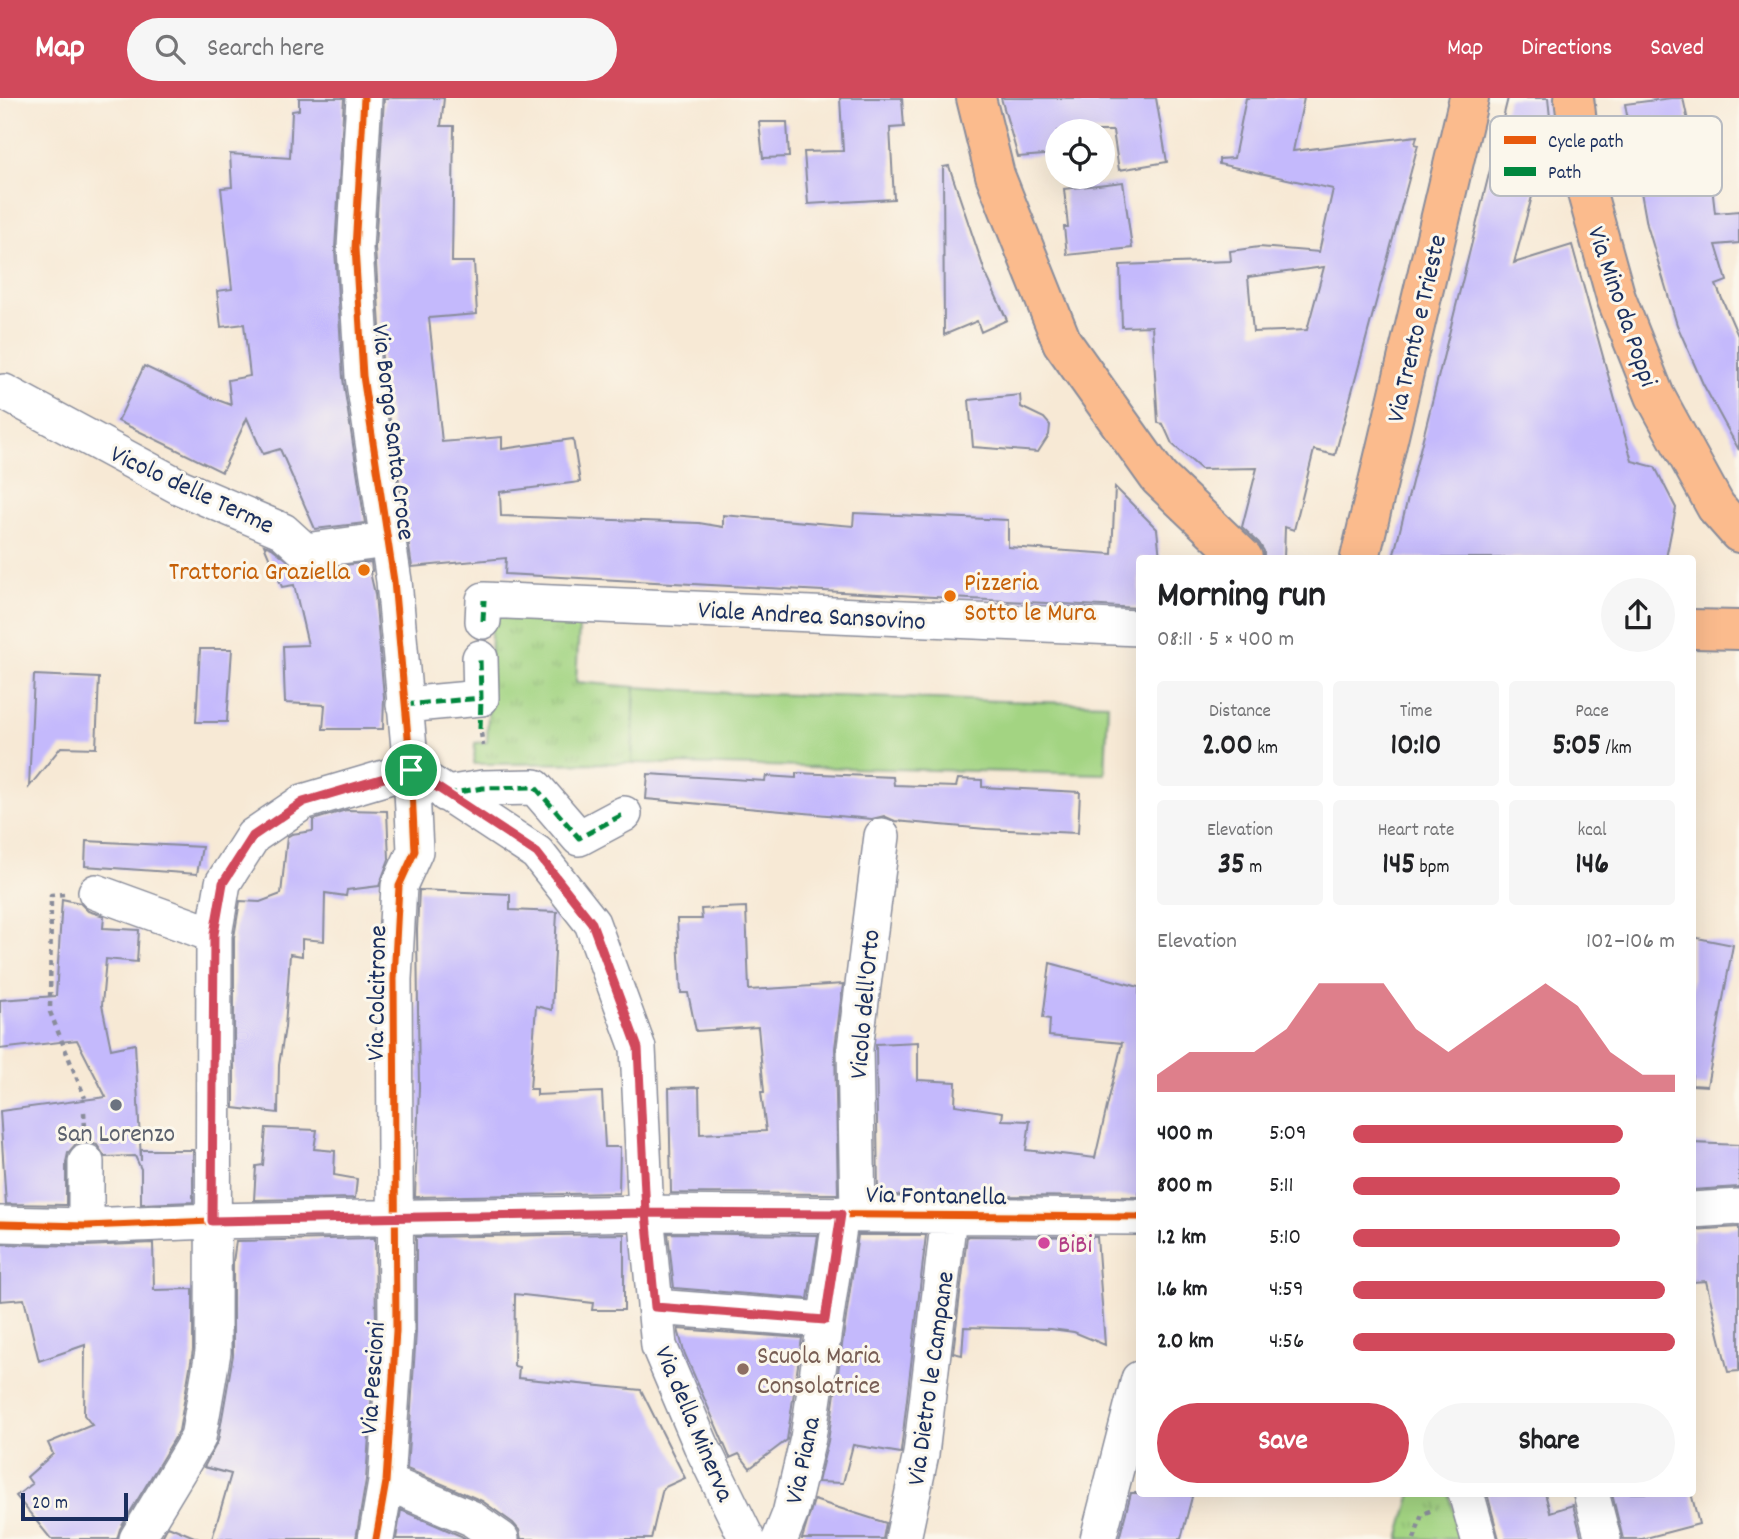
<!DOCTYPE html>
<meta charset="utf-8">
<style>
body{margin:0;font-family:Dekko,sans-serif;background:#f6f6f6;color:#202124;height:100vh;display:flex;flex-direction:column;font-size:26px;white-space:nowrap}
*{box-sizing:border-box;margin:0}
p{font-size:23px;color:#757577}
.icon{flex:none;width:38px;height:38px;fill:none;stroke:currentColor;stroke-width:2;stroke-linecap:round;stroke-linejoin:round}
.map{position:relative;flex:1;overflow:hidden}
.details{position:absolute;left:1136px;top:457px;width:560px;height:942px;display:flex;flex-direction:column;background:#fff;border-radius:7px;box-shadow:0 7px 28px #0002}
.details>*{flex:none}
.tools{position:absolute;left:1045px;top:21px;display:grid;gap:14px}
.tools a{display:grid;place-items:center;width:70px;height:70px;border-radius:50%;background:#fff;box-shadow:0 7px 28px #0002;font-size:35px}
.scale{position:absolute;left:21px;bottom:18px;width:107px;box-sizing:border-box;padding-left:7px;border:4px solid #1b2f5e;border-top:0;font-size:19px;line-height:24px;white-space:nowrap;color:#1b2f5e;-webkit-text-stroke:5px #fbf7ec;paint-order:stroke}
.pin{position:absolute;display:grid;place-items:center;width:60px;height:60px;color:#fff;margin:-30px;border:4px solid #fff;border-radius:50%;box-shadow:0 2px 7px #0007}
.round{display:grid;place-items:center;flex:none;width:74px;height:74px;border-radius:37px;background:#f6f6f6}
.summary{display:flex;align-items:center;justify-content:space-between;height:119px;padding:0 21px}
h1{font-size:38px;font-weight:800;line-height:52px}
.metrics{display:grid;grid-template-columns:repeat(3,1fr);gap:10px;height:119px;padding:7px 21px}
.metrics div{display:grid;align-content:center;border-radius:7px;background:#f6f6f6;text-align:center}
.metrics b{font-size:30px;font-weight:800}
.metrics small{font-size:19px;font-weight:400}
.metrics p{font-size:19px}
.chart{height:196px;padding:14px 21px}
.chart p{display:flex;justify-content:space-between}
.chart svg{width:100%;height:126px;margin-top:7px;fill:#d1495b;opacity:.7}
.primary-button{display:flex;gap:14px;margin-top:auto;padding:14px 21px}
.primary-button a{flex:1;height:80px;border-radius:42px;background:#d1495b;color:#fff;font-size:28px;font-weight:800;line-height:80px;text-align:center}
.primary-button a+a{background:#f6f6f6;color:#202124}
ul{padding:0 21px;list-style:none;font-size:23px}
li{display:grid;grid-template-columns:112px 84px 1fr;align-items:center;height:52px}
li i{height:18px;border-radius:9px;background:#d1495b}
header{display:flex;align-items:center;gap:42px;box-sizing:border-box;height:98px;padding:0 35px;background:#d1495b;color:#fff}
header strong{font-size:33px}
nav{display:flex;gap:38px;margin-inline-start:auto;font-size:24px}
.search{width:490px;height:63px;background:#f6f6f6;display:flex;align-items:center;gap:18px;box-sizing:border-box;padding:0 24px;border-radius:38px;color:#757577;font-size:26px}
.map>svg:first-child{display:block}
.park{fill:url(#park-tufts);stroke:#5f8270;stroke-width:2}
.pitch{fill:#a3d482;stroke:#5f8270;stroke-width:2}
.building{fill:#c4b9fc;fill-rule:evenodd}
.lines{fill:none;stroke-linecap:round;stroke-linejoin:round}
.minor-casing{stroke:#898c9a;stroke-width:38}
.major-casing{stroke:#898c9a;stroke-width:42}
.path{stroke:#898c9a;stroke-width:4.5;stroke-dasharray:5 5;stroke-linecap:butt}
.minor{stroke:#fff;stroke-width:35}
.major{stroke:#fbbb8d;stroke-width:38}
.quiet{stroke:#00873e;stroke-width:5;stroke-dasharray:10 5;stroke-linecap:butt}
.cycleway-casing{stroke:#fbf7ec;stroke-width:11}
.cycleway{stroke:#e8590c;stroke-width:7}
.route-casing{stroke:#fff;stroke-width:14}
.route{stroke:#d1495b;stroke-width:9}
.food-dot{fill:#e8710a;stroke:#fbf7ec;stroke-width:2.5}
.worship-dot{fill:#6b7280;stroke:#fbf7ec;stroke-width:2.5}
.hotel-dot{fill:#d1479c;stroke:#fbf7ec;stroke-width:2.5}
.education-dot{fill:#8d6e63;stroke:#fbf7ec;stroke-width:2.5}
.labels{text-anchor:middle;stroke-width:6;stroke-linejoin:round;paint-order:stroke}
.street-label{font-size:26px;fill:#1b2f5e;stroke:#fbf7ec}
.food-label{font-size:26px;fill:#c56008;stroke:#fbf7ec;text-anchor:end}
.worship-label{font-size:26px;fill:#5b616d;stroke:#fbf7ec}
.hotel-label{font-size:26px;fill:#b23c85;stroke:#fbf7ec;text-anchor:start}
.education-label{font-size:26px;fill:#785e54;stroke:#fbf7ec;text-anchor:start}
.key{fill:#fbf7ec;stroke:#b8bbc1;stroke-width:2}
.key-label{font-size:19px;fill:#1b2f5e}
</style>
<header>
<strong>Map</strong>
<div class="search"><svg class="icon" aria-label="search" viewBox="0 0 24 24"><circle cx="10" cy="10" r="6"/><path d="M15 15l6 6"/></svg>Search here</div>
<nav><a>Map</a><a>Directions</a><a>Saved</a></nav>
</header>
<div class="map">
<svg width="1739" height="1441" viewBox="0 0 1739 1441">
<defs>
<pattern id="park-tufts" width="24" height="20" patternUnits="userSpaceOnUse" patternTransform="scale(1.75)"><rect width="24" height="20" fill="#a3d482"/><path d="M3 7l-1-3M5 7V3M7 7l1-3M15 17l-1-3M17 17v-4M19 17l1-3" fill="none" stroke="#8cb673"/></pattern>
</defs>
<rect width="100%" height="100%" fill="#fbf7ec"/>
<filter id="ink" filterUnits="userSpaceOnUse"><feTurbulence type="fractalNoise" baseFrequency=".0143" numOctaves="2"/><feDisplacementMap in="SourceGraphic" scale="14" xChannelSelector="R" yChannelSelector="G"/><feConvolveMatrix kernelMatrix="1 2 1 2 8 2 1 2 1" color-interpolation-filters="sRGB"/></filter>
<filter id="wash" filterUnits="userSpaceOnUse"><feTurbulence type="fractalNoise" baseFrequency=".00686" numOctaves="4" result="noise"/><feDisplacementMap in="SourceGraphic" scale="28" xChannelSelector="R" yChannelSelector="G"/><feGaussianBlur stdDeviation="1.57" result="paint"/><feColorMatrix in="noise" values="0 0 0 0 0 0 0 0 0 0 0 0 0 0 0 0 0 1.4 0 .05"/><feComposite in="paint" operator="in"/></filter>
<g filter="url(#wash)">
<rect width="100%" height="100%" fill="#f7e9d5"/>
<!-- park -->
<path class="park" d="M 492,511 L 580,514 L 576,584 L 635,589 L 632,665 L 474,666 L 475,645 L 487,644 Z
M 1412,1395 L 1449,1395 L 1461,1441 L 1399,1441 Z"/>
<!-- pitch -->
<path class="pitch" d="M 635,589 L 730,595 L 1108,606 L 1105,676 L 632,665 Z"/>
<g id="blocks">
<!-- building -->
<path class="building" d="M 299,0 L 344,0 L 335,151 L 343,281 L 365,425 L 315,431 L 280,351 L 263,356 L 247,320 L 222,374 L 118,323 L 144,268 L 207,298 L 231,307 L 228,282 L 250,278 L 244,226 L 221,229 L 217,193 L 232,191 L 221,90 L 232,89 L 230,56 L 290,60 L 292,13 L 299,12 Z
M 384,0 L 444,0 L 441,28 L 454,28 L 452,164 L 474,164 L 477,216 L 429,220 L 442,344 L 502,339 L 502,351 L 573,341 L 580,384 L 500,394 L 501,418 L 699,425 L 723,429 L 723,417 L 853,428 L 854,415 L 1008,422 L 1008,449 L 1112,456 L 1115,389 L 1157,431 L 1160,460 L 1139,460 L 1139,510 L 505,476 L 506,460 L 412,469 L 383,276 L 375,150 Z
M 840,0 L 902,0 L 904,29 L 890,30 L 894,101 L 808,106 L 804,54 L 843,53 Z
M 1001,0 L 1156,0 L 1167,64 L 1119,72 L 1113,33 L 1057,33 L 1057,56 L 1018,59 Z
M 1246,0 L 1304,0 L 1293,53 L 1417,38 L 1415,46 L 1418,47 L 1335,357 L 1314,352 L 1294,432 L 1285,429 L 1284,460 L 1264,460 L 1264,453 L 1259,445 L 1242,429 L 1257,370 L 1201,371 L 1172,346 L 1163,326 L 1158,325 L 1152,228 L 1122,229 L 1120,167 L 1231,163 L 1230,153 L 1259,149 L 1319,154 L 1333,91 L 1219,66 L 1219,61 L 1234,60 ZM 1324,169 L 1307,232 L 1253,234 L 1248,179 Z
M 1508,0 L 1548,0 L 1554,59 L 1553,82 L 1537,80 L 1514,165 L 1572,147 L 1632,363 L 1655,369 L 1676,410 L 1666,460 L 1393,460 Z
M 1671,0 L 1683,0 L 1693,46 L 1707,43 L 1715,115 L 1739,113 L 1739,145 L 1716,147 L 1727,183 L 1716,187 L 1739,240 L 1739,352 L 1703,286 L 1677,227 L 1647,127 L 1625,6 Z
M 759,24 L 787,24 L 789,59 L 763,60 Z
M 949,68 L 985,174 L 1007,222 L 981,234 L 977,223 L 944,237 L 943,69 Z
M 1123,84 L 1132,150 L 1067,157 L 1064,129 L 1068,129 L 1064,91 Z
M 1020,297 L 1021,309 L 1044,320 L 1050,327 L 1049,337 L 1038,354 L 973,349 L 969,302 Z
M 264,447 L 272,450 L 300,472 L 371,464 L 372,473 L 370,474 L 375,496 L 384,599 L 383,631 L 323,631 L 325,607 L 285,605 L 283,548 L 308,547 L 294,487 L 282,489 Z
M 200,551 L 232,551 L 227,624 L 196,624 Z
M 34,577 L 99,580 L 96,650 L 61,649 L 29,689 Z
M 796,675 L 893,679 L 894,687 L 956,689 L 958,681 L 982,682 L 982,689 L 1080,694 L 1078,735 L 986,731 L 895,723 L 884,718 L 872,721 L 646,701 L 648,676 L 765,683 L 766,678 L 796,680 Z
M 346,712 L 387,713 L 389,761 L 379,788 L 347,792 L 346,798 L 325,795 L 324,843 L 302,841 L 302,858 L 290,856 L 285,929 L 279,967 L 278,1015 L 234,1010 L 234,839 L 240,803 L 260,804 L 281,796 L 287,739 L 292,736 L 313,733 L 313,722 Z
M 86,743 L 202,749 L 197,776 L 85,768 Z
M 419,792 L 510,796 L 510,812 L 557,814 L 552,912 L 536,908 L 530,991 L 537,991 L 537,997 L 602,994 L 605,1049 L 620,1049 L 619,1095 L 415,1099 L 419,989 L 417,832 Z
M 62,801 L 80,805 L 88,813 L 104,818 L 103,830 L 139,832 L 137,864 L 106,861 L 102,907 L 111,951 L 135,946 L 141,1063 L 141,1052 L 193,1052 L 193,1104 L 141,1106 L 141,1071 L 135,1058 L 105,1059 L 97,1047 L 85,1044 L 75,1047 L 68,1055 L 66,1064 L 66,1107 L 6,1106 L 0,1013 L 106,999 L 77,942 L 0,951 L 0,902 L 56,898 Z
M 746,809 L 749,892 L 843,886 L 835,950 L 838,1096 L 671,1095 L 669,990 L 699,989 L 700,1036 L 766,1033 L 761,994 L 764,994 L 758,929 L 696,933 L 688,895 L 681,895 L 677,821 L 702,821 L 701,811 Z
M 1692,839 L 1733,847 L 1707,988 L 1692,987 Z
M 1050,865 L 1139,889 L 1139,1099 L 878,1097 L 876,946 L 918,944 L 918,982 L 956,984 L 955,1007 L 1003,1014 L 1002,1022 L 1030,1023 L 1026,1052 L 1095,1060 L 1122,945 L 1049,938 L 1050,921 L 1043,920 Z
M 266,1030 L 317,1032 L 314,1051 L 335,1053 L 334,1077 L 357,1081 L 355,1100 L 254,1102 L 256,1068 L 263,1067 Z
M 1692,1045 L 1739,1047 L 1739,1089 L 1692,1092 Z
M 1739,1129 L 1739,1273 L 1728,1274 L 1706,1183 L 1692,1184 L 1692,1132 Z
M 668,1135 L 818,1137 L 808,1201 L 674,1190 Z
M 624,1136 L 624,1212 L 592,1212 L 593,1205 L 515,1196 L 514,1268 L 519,1269 L 518,1280 L 641,1292 L 685,1380 L 663,1390 L 651,1441 L 521,1441 L 519,1432 L 513,1425 L 482,1403 L 407,1371 L 416,1234 L 416,1139 Z
M 858,1137 L 926,1137 L 901,1353 L 901,1355 L 853,1347 L 843,1385 L 818,1384 L 828,1343 Z
M 967,1138 L 1097,1139 L 1105,1247 L 1074,1234 L 1051,1231 L 964,1229 L 962,1257 L 953,1255 Z
M 375,1140 L 376,1232 L 366,1382 L 356,1441 L 212,1441 L 231,1376 L 204,1369 L 218,1343 L 233,1257 L 233,1164 L 236,1143 Z
M 153,1145 L 154,1192 L 193,1191 L 193,1252 L 179,1333 L 120,1431 L 117,1441 L 51,1441 L 16,1398 L 32,1386 L 27,1379 L 53,1356 L 48,1345 L 92,1327 L 84,1317 L 85,1247 L 39,1263 L 24,1201 L 0,1203 L 0,1146 L 86,1148 Z
M 678,1231 L 802,1240 L 787,1342 L 750,1370 L 739,1356 L 730,1360 L 684,1254 Z
M 1131,1395 L 1193,1395 L 1181,1441 L 1119,1441 Z
M 1487,1395 L 1545,1395 L 1550,1414 L 1573,1407 L 1582,1441 L 1499,1441 Z
M 1617,1395 L 1691,1395 L 1699,1426 L 1642,1441 L 1623,1441 L 1612,1396 Z
M 814,1402 L 886,1425 L 883,1441 L 802,1441 Z
M 401,1412 L 461,1438 L 466,1441 L 396,1441 Z
M 168,1428 L 199,1441 L 161,1441 Z"/>
</g>
</g>
<g filter="url(#ink)">
<use href="#blocks" fill-opacity="0" stroke="#898c9a" stroke-width="2"/>
<g class="lines">
<!-- minor casing -->
<g class="minor-casing">
<path id="minor" d="M 364,0 L 355,150 L 363,278 L 394,483 L 411,672 L 415,753 L 399,788 L 394,881 L 396,1233 L 386,1384 L 376,1441
M 4,294 L 180,389 L 283,433 L 305,453 L 387,442
M 483,523 L 484,502 L 1139,530
M 404,607 L 481,600 L 480,560
M 411,672 L 537,755 L 592,825 L 638,950 L 646,1115 L 659,1248 L 701,1347 L 747,1441
M 446,696 L 483,690 L 535,689 L 579,740 L 624,716
M 96,794 L 214,837
M 1692,1112 L 1739,1109
M 858,1116 L 855,950 L 882,738
M 0,1126 L 86,1128 L 212,1123 L 646,1115 L 1139,1119
M 86,1128 L 86,1064
M 655,1209 L 825,1222
M 386,1384 L 471,1420 L 501,1441
M 1466,1395 L 1479,1441
M 1591,1395 L 1603,1441
M 137,1441 L 198,1340 L 213,1254 L 214,837 L 223,785 L 253,738 L 303,704 L 411,672
M 780,1441 L 790,1416 L 808,1340 L 841,1116
M 903,1441 L 921,1356 L 949,1118
M 1098,1441 L 1139,1281"/>
</g>
<!-- major casing -->
<g class="major-casing">
<path id="major" d="M 976,0 L 995,77 L 1062,244 L 1159,380 L 1243,460
M 1574,0 L 1585,88 L 1616,200 L 1655,298 L 1716,409 L 1739,435
M 1360,460 L 1469,0
M 1692,531 L 1739,532"/>
</g>
<!-- path -->
<path class="path" d="M 481,635 L 483,648
M 64,796 L 51,797 L 50,914 L 85,1000
M 84,1014 L 85,1030
M 1414,1441 L 1422,1416 L 1435,1411"/>
<!-- minor -->
<use href="#minor" class="minor"/>
<!-- major -->
<use href="#major" class="major"/>
<!-- quiet -->
<path class="quiet" d="M 483,523 L 484,502
M 404,607 L 481,600 L 480,560
M 480,631 L 481,600
M 446,696 L 483,690 L 535,689 L 579,740 L 624,716
M 655,1209 L 825,1222"/>
<!-- cycleway casing -->
<g class="cycleway-casing">
<path id="cycleway" d="M 364,0 L 355,150 L 363,278 L 394,483 L 411,672 L 415,753 L 399,788 L 394,881 L 396,1233 L 386,1384 L 376,1441
M 0,1126 L 86,1128 L 212,1123 L 646,1115 L 1139,1119"/>
</g>
<!-- cycleway -->
<use href="#cycleway" class="cycleway"/>
</g>
</g>
<g class="lines" filter="url(#ink)">
<!-- route casing -->
<g class="route-casing">
<path id="route" d="M 411,672 L 303,704 L 253,738 L 223,785 L 214,836 L 212,1123 L 646,1115 L 841,1116 L 825,1222 L 655,1209 L 646,1115 L 638,950 L 592,825 L 537,755 L 411,672"/>
</g>
<!-- route -->
<use href="#route" class="route"/>
</g>
<!-- markers -->
<g class="food-dot">
<circle cx="364" cy="472" r="7"/>
<circle cx="950" cy="498" r="7"/>
</g>
<circle class="worship-dot" cx="116" cy="1007" r="7"/>
<circle class="hotel-dot" cx="1044" cy="1145" r="7"/>
<circle class="education-dot" cx="743" cy="1271" r="7"/>
<g class="labels">
<!-- street labels -->
<g class="street-label">
<text transform="translate(1624 208) rotate(71)" y="9">Via Mino da Poppi</text>
<text transform="translate(1415 230) rotate(-77)" y="9">Via Trento e Trieste</text>
<text transform="translate(395 334) rotate(83)" y="9">Via Borgo Santa Croce</text>
<text transform="translate(193 390) rotate(25)" y="9">Vicolo delle Terme</text>
<text transform="translate(812 516) rotate(3)" y="9">Viale Andrea Sansovino</text>
<text transform="translate(375 895) rotate(-89)" y="9">Via Colcitrone</text>
<text transform="translate(863 906) rotate(-85)" y="9">Vicolo dell'Orto</text>
<text transform="translate(936 1096) rotate(1)" y="9">Via Fontanella</text>
<text transform="translate(371 1280) rotate(-86)" y="9">Via Pescioni</text>
<text transform="translate(929 1280) rotate(-82)" y="9">Via Dietro le Campane</text>
<text transform="translate(696 1325) rotate(67)" y="9">Via della Minerva</text>
<text transform="translate(801 1362) rotate(-78)" y="9">Via Piana</text>
</g>
<!-- food labels -->
<g class="food-label">
<text x="350" y="481">Trattoria Graziella</text>
<text x="964" y="492" text-anchor="start">Pizzeria<tspan x="964" dy="30">Sotto le Mura</tspan></text>
</g>
<!-- worship labels -->
<g class="worship-label">
<text x="116" y="1043">San Lorenzo</text>
</g>
<!-- hotel labels -->
<g class="hotel-label">
<text x="1058" y="1154">BiBi</text>
</g>
<!-- education labels -->
<g class="education-label">
<text x="757" y="1265">Scuola Maria<tspan x="757" dy="30">Consolatrice</tspan></text>
</g>
</g>
<!-- legend -->
<rect x="1490" y="18" width="232" height="80" rx="10" class="key"/>
<rect x="1504" y="38" width="32" height="8" fill="#e8590c"/>
<rect x="1504" y="69" width="32" height="9" fill="#00873e"/>
<g class="key-label">
<text x="1548" y="49">Cycle path</text>
<text x="1548" y="80">Path</text>
</g>
</svg>
<div class="tools">
<a><svg class="icon" aria-label="locate" viewBox="0 0 24 24"><circle cx="12" cy="12" r="6"/><path d="M12 2v4M12 18v4M2 12h4M18 12h4"/></svg></a>
</div>
<div class="scale">20 m</div>
<div class="pin" style="left:411px;top:672px;background:#1e9e55"><svg class="icon" aria-label="arrive" viewBox="0 0 24 24"><path d="M6 21V4h12l-3 4 3 4H6"/></svg></div>
<section class="details">
<div class="summary"><div><h1>Morning run</h1><p>08:11 · 5 × 400 m</p></div><a class="round"><svg class="icon" aria-label="share" viewBox="0 0 24 24"><path d="M12 15V3M7 8l5-5 5 5M5 13v7h14v-7"/></svg></a></div>
<div class="metrics">
<div><p>Distance</p><b>2.00<small> km</small></b></div>
<div><p>Time</p><b>10:10</b></div>
<div><p>Pace</p><b>5:05<small> /km</small></b></div>
</div>
<div class="metrics">
<div><p>Elevation</p><b>35<small> m</small></b></div>
<div><p>Heart rate</p><b>145<small> bpm</small></b></div>
<div><p>kcal</p><b>146</b></div>
</div>
<div class="chart"><p><span>Elevation</span>102–106 m</p>
<svg viewBox="0 0 160 44" preserveAspectRatio="none"><path d="M0 44V38L10 30L20 30L30 30L40 22L50 6L60 6L70 6L80 22L90 30L100 22L110 14L120 6L130 14L140 30L150 38L160 38V44z"/></svg>
</div>
<ul>
<li><b>400 m</b>5:09<i style="width:84%"></i></li>
<li><b>800 m</b>5:11<i style="width:83%"></i></li>
<li><b>1.2 km</b>5:10<i style="width:83%"></i></li>
<li><b>1.6 km</b>4:59<i style="width:97%"></i></li>
<li><b>2.0 km</b>4:56<i style="width:100%"></i></li>
</ul>
<div class="primary-button"><a>Save</a><a>Share</a></div>
</section>
</div>
